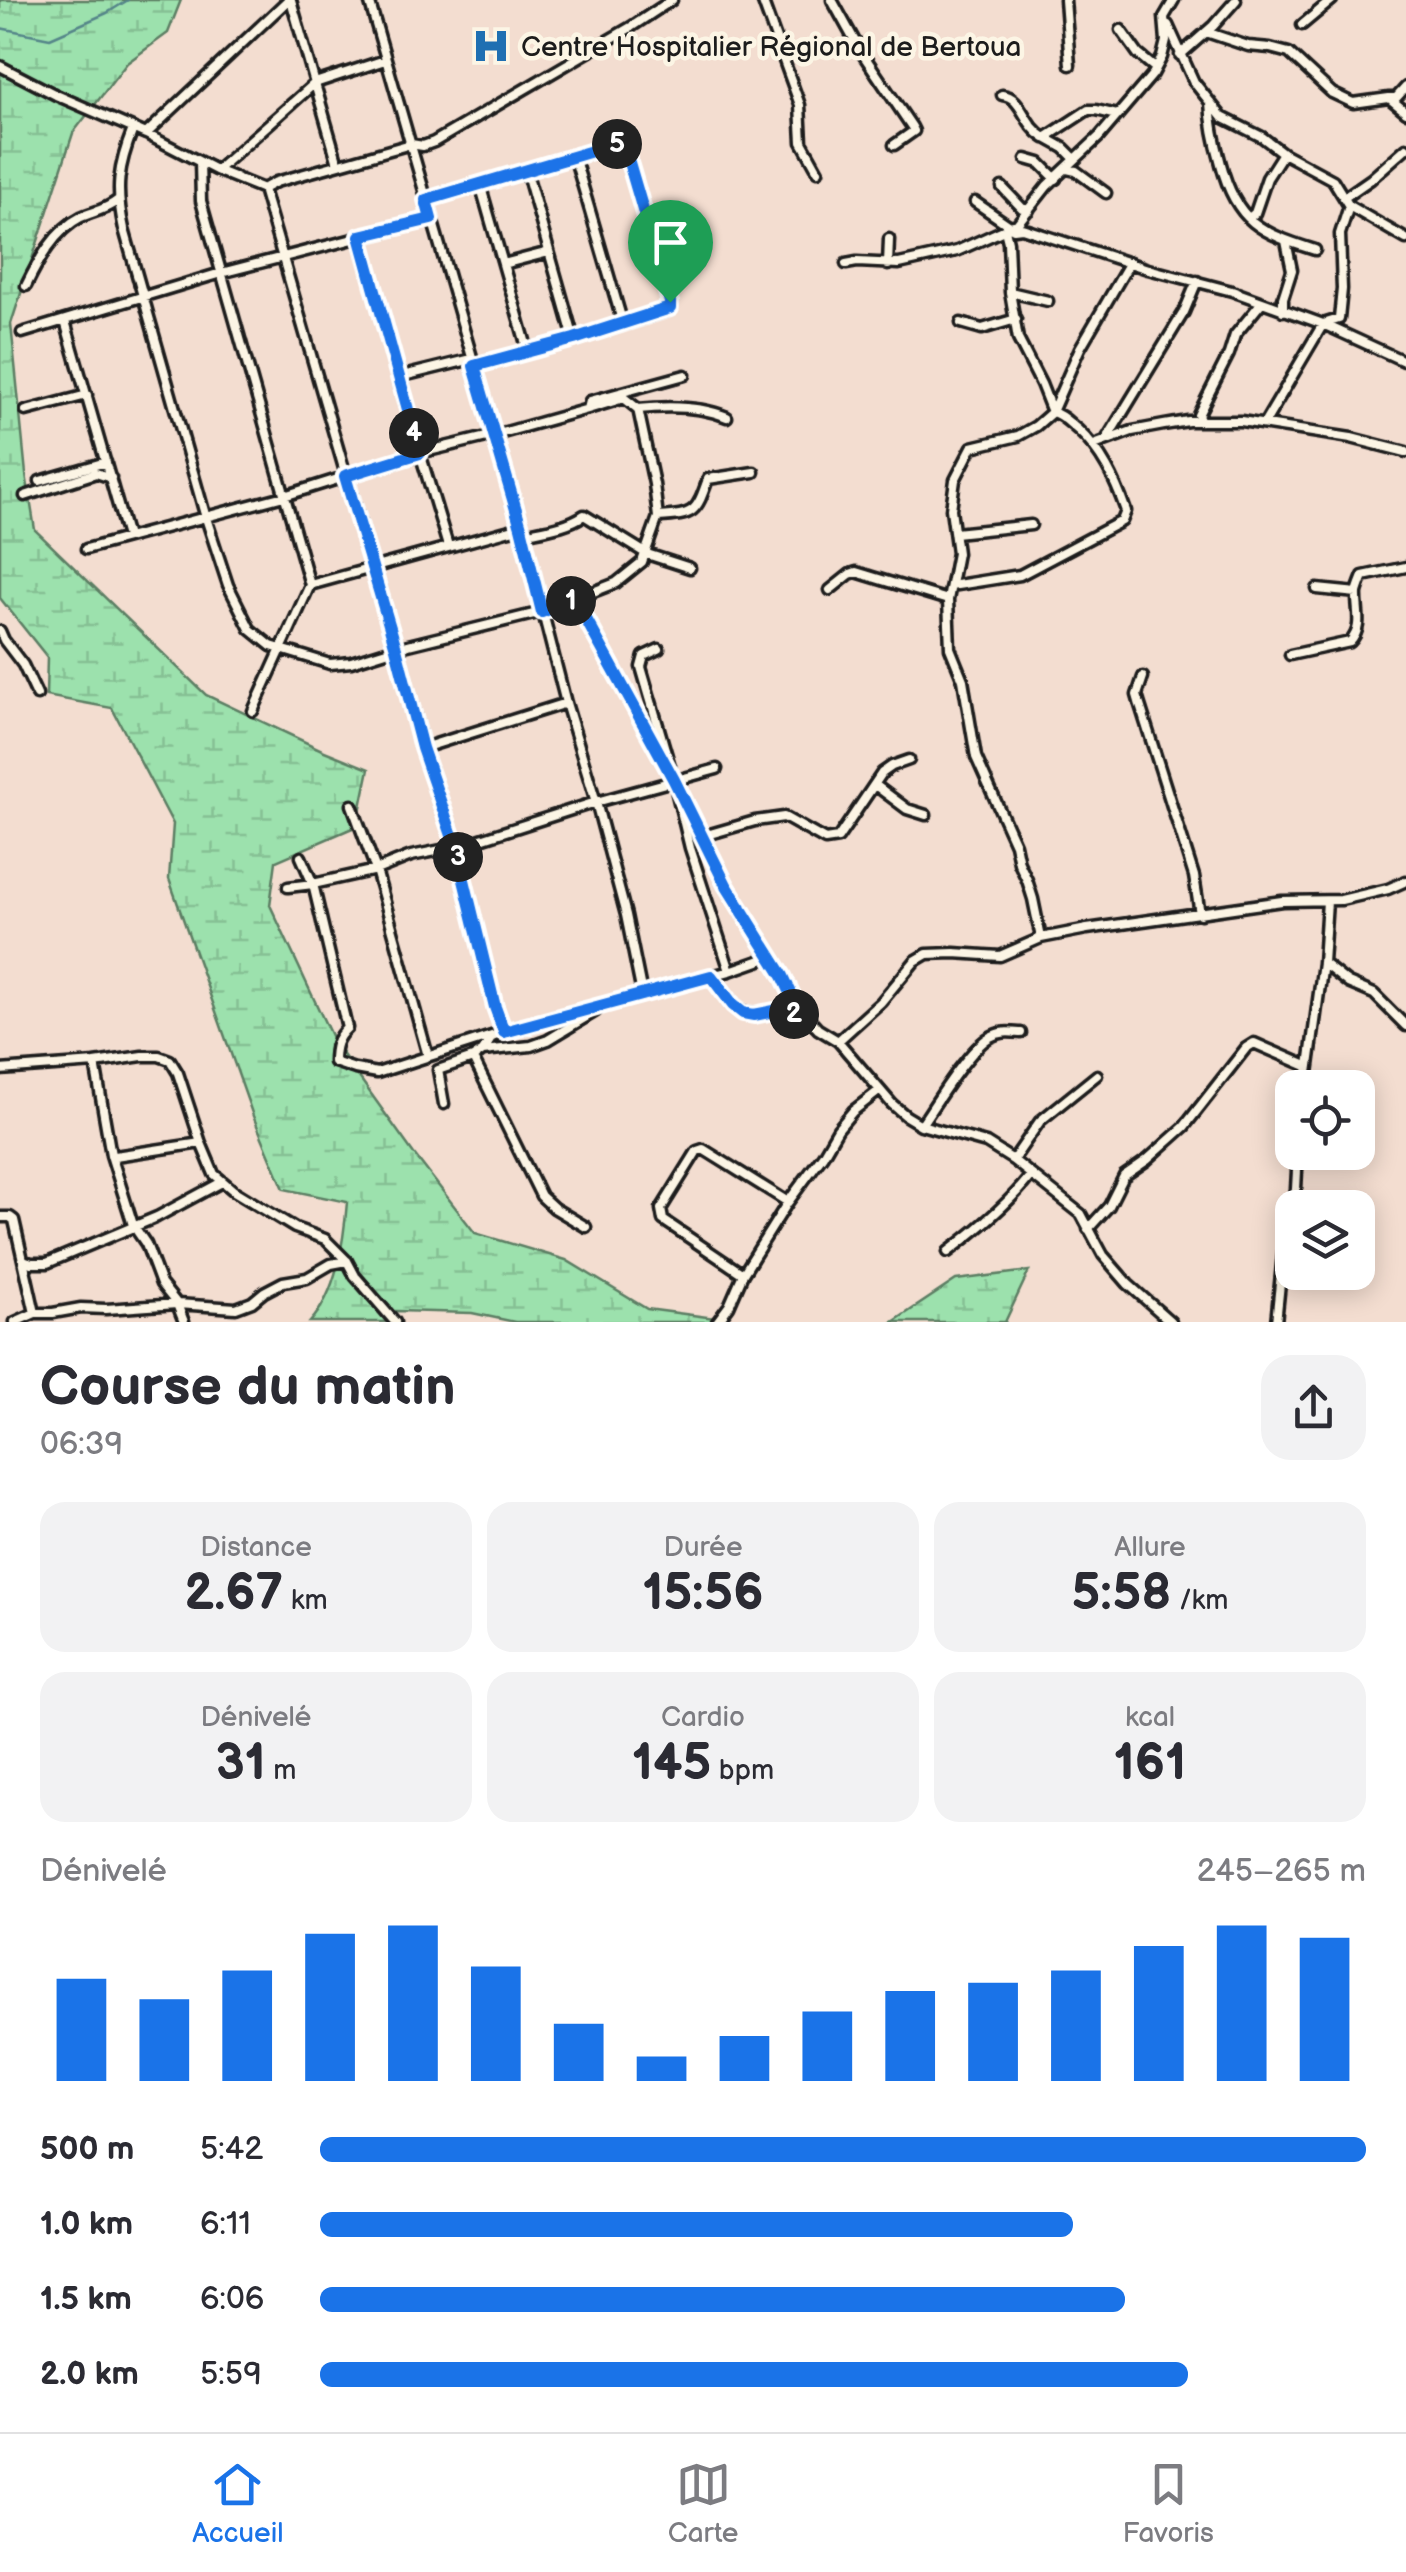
<!DOCTYPE html>
<html lang="fr">
<meta charset="utf-8">
<style>
body{margin:0;font-family:"Balsamiq Sans",sans-serif;background:#f2f2f3;color:#2b2b33;height:100vh;display:flex;flex-direction:column;font-size:38px;white-space:nowrap}
*{box-sizing:border-box;margin:0}
p{font-size:32px;color:#7c7c81}
.icon{flex:none;width:55px;height:55px;fill:none;stroke:currentColor;stroke-width:2;stroke-linecap:round;stroke-linejoin:round}
.map{position:relative;height:1322px;overflow:hidden}
.panel{display:flex;flex-direction:column;background:#fff;flex:1}
.panel>*{flex:none}
.buttons{position:absolute;left:1275px;top:1070px;display:grid;gap:20px}
.buttons a{display:grid;place-items:center;width:100px;height:100px;border-radius:20px;background:#fff;box-shadow:0 5px 25px #0003;font-size:50px}
.pin{position:absolute;display:grid;place-items:center;width:85px;height:85px;color:#fff;margin:-102px -42px;border-radius:50% 50% 50% 0;rotate:-45deg;box-shadow:0 0 10px #0007}
.pin .icon{rotate:45deg}
.km{position:absolute;width:50px;height:50px;margin:-25px;border-radius:50%;background:#222;color:#fff;font-size:28px;line-height:50px;text-align:center}
.round{display:grid;place-items:center;flex:none;width:105px;height:105px;border-radius:30px;background:#f2f2f3}
.overview{display:flex;align-items:center;justify-content:space-between;height:170px;padding:0 40px}
h1{font-size:55px;font-weight:700;line-height:75px}
.figures{display:grid;grid-template-columns:repeat(3,1fr);gap:15px;height:170px;padding:10px 40px}
.figures div{display:grid;align-content:center;border-radius:25px;background:#f2f2f3;text-align:center}
.figures b{font-size:50px;font-weight:700}
.figures small{font-size:28px;font-weight:400}
.figures p{font-size:28px}
.chart{height:280px;padding:20px 40px}
.chart p{display:flex;justify-content:space-between}
.chart svg{width:100%;height:180px;margin-top:10px;stroke:#1a73e8;stroke-width:6}
ul{padding:0 40px;list-style:none;font-size:32px}
li{display:grid;grid-template-columns:160px 120px 1fr;align-items:center;height:75px}
li i{height:25px;border-radius:12px;background:#1a73e8}
.dock{display:flex;justify-content:space-around;align-items:center;height:140px;border-top:2px solid #e1e1e2;background:#fff;font-size:28px;color:#7c7c81}
.dock a{display:grid;justify-items:center;gap:5px}
.dock .active{color:#1a73e8}
.map>svg:first-child{display:block}
.wetland{fill:url(#wetland-marsh);stroke:#5c7e64;stroke-width:2.5}
.lines{fill:none;stroke-linecap:round;stroke-linejoin:round}
.stream{stroke:#548589;stroke-width:2.5}
.street-casing{stroke:#1c1c1c;stroke-width:15}
.street{stroke:#fcf5e5;stroke-width:8}
.route-casing{stroke:#fff;stroke-width:20}
.route{stroke:#1a73e8;stroke-width:12}
.labels{text-anchor:middle;stroke-width:9;stroke-linejoin:round;paint-order:stroke}
.poi-label{font-size:28px;fill:#1c1c1c;stroke:#fcf5e5;text-anchor:start}
</style>
<div class="map">
<svg width="1406" height="1322" viewBox="0 0 1406 1322">
<defs>
<pattern id="wetland-marsh" width="20" height="14" patternUnits="userSpaceOnUse" patternTransform="scale(2.5)"><rect width="20" height="14" fill="#9ce1ad"/><path d="M1 5h8M5 5V1M11 12h8M15 12V8" fill="none" stroke="#86c094"/></pattern>
</defs>
<rect width="100%" height="100%" fill="#f3ddd0"/>
<filter id="ink" filterUnits="userSpaceOnUse"><feTurbulence type="fractalNoise" baseFrequency=".01" numOctaves="2"/><feDisplacementMap in="SourceGraphic" scale="20" xChannelSelector="R" yChannelSelector="G"/><feConvolveMatrix kernelMatrix="1 2 1 2 8 2 1 2 1" color-interpolation-filters="sRGB"/></filter>
<g filter="url(#ink)">
<!-- wetland -->
<path class="wetland" d="M 0,0 L 181,0 L 168,33 L 127,63 L 73,133 L 11,324 L 26,474 L 35,530 L 206,695 L 322,750 L 369,769 L 357,826 L 276,861 L 270,905 L 334,1042 L 414,1154 L 475,1233 L 566,1260 L 647,1309 L 745,1322 L 515,1322 L 472,1313 L 396,1311 L 388,1322 L 310,1322 C 337,1293 344,1240 347,1202 L 284,1189 L 253,1116 L 169,879 L 173,824 L 112,708 L 46,696 L 47,657 L 0,598 Z
M 1029,1271 L 1005,1322 L 893,1322 L 956,1280 Z"/>
<g class="lines">
<!-- stream -->
<path class="stream" d="M 0,28 L 50,38 L 107,13 L 128,0"/>
<!-- street casing -->
<g class="street-casing">
<path id="street" d="M 291,0 L 338,164
M 369,0 L 521,527 L 566,703 L 596,802 L 626,915 L 642,994
M 762,0 L 800,105 L 802,142 L 818,171
M 832,0 L 858,47 L 912,127 L 914,131 L 894,145
M 1065,0 L 1070,65
M 1168,25 L 1194,82 L 1222,117 L 1262,137 L 1283,153 L 1333,180 L 1349,206 L 1406,239
M 1302,25 L 1332,0
M 1121,30 L 1138,54 L 1155,68
M 1206,32 L 1248,46 L 1270,48 L 1289,53 L 1332,93 L 1353,103 L 1389,98 L 1406,112
M 1180,55 L 1213,26 L 1236,0
M 0,66 L 56,95 L 146,134 L 216,170 L 263,189 L 276,182 L 411,144 L 423,146 L 434,142 L 631,27 L 672,0
M 1002,95 C 1023,97 1022,124 1045,138 L 1088,110 L 1096,110 L 1117,115
M 1389,98 L 1396,98 L 1406,87
M 1210,102 C 1211,124 1215,143 1221,164 C 1236,222 1261,233 1315,250
M 133,129 C 118,167 115,189 124,229 L 206,518 L 228,585 L 250,629 L 271,646 L 330,664 L 351,662 L 396,648 L 542,612 L 616,583 L 642,562 L 658,517 L 654,484 L 638,409 L 624,398 L 588,409
M 146,134 L 288,0
M 1046,138 L 1064,148 L 1074,158
M 574,156 L 623,324
M 1026,159 L 1040,163 L 1056,179
M 200,162 L 201,201 L 310,585 L 253,711
M 1067,169 L 1076,171 L 1106,193
M 217,170 L 315,83 L 385,60
M 526,170 L 574,339
M 480,184 L 528,351
M 1002,187 L 1022,208 L 1029,210
M 263,189 L 396,648 L 423,748 L 456,847 L 495,1007 L 504,1032 L 492,1037 L 483,1051
M 1345,197 L 1371,179 L 1406,148
M 426,200 L 623,142 L 670,302 L 669,308 L 665,311 L 574,339 L 474,366
M 975,202 L 1010,226 L 1013,225
M 1249,218 L 1255,213 L 1267,178 L 1283,153
M 1014,229 L 1022,228 L 1148,269 L 1232,291 L 1323,324 L 1406,362
M 360,236 L 420,453 L 448,546
M 503,264 L 549,252
M 846,264 L 857,262 L 899,264 L 957,251 L 1017,224 L 1047,186 L 1099,137 L 1153,74 L 1162,57 L 1166,41 L 1164,17 L 1174,0
M 888,265 L 889,239
M 26,286 C 38,261 55,230 81,217 C 95,211 106,210 118,200
M 1010,292 L 1048,301
M 1283,311 L 1283,298 L 1292,270 L 1286,241
M 65,321 L 127,537
M 961,323 L 982,329 L 1016,319
M 22,333 L 221,273 L 431,219
M 399,377 L 472,359
M 638,409 C 666,406 701,406 727,417
M 26,411 L 87,395
M 1201,421 L 1198,415 L 1229,354 L 1235,335 L 1262,302
M 1264,424 L 1323,324 L 1339,319 L 1342,289 L 1340,234 L 1349,206
M 1106,440 L 1184,312 L 1197,281
M 1094,445 L 1132,431 L 1164,425 L 1188,421 L 1241,421 L 1351,438 L 1406,452
M 40,481 L 106,462
M 25,496 L 96,473 L 111,478
M 658,517 C 695,515 696,513 708,479 L 754,472
M 955,533 L 1031,525
M 86,549 L 284,496 L 420,453 L 495,435 L 588,409 L 590,401 L 685,375
M 310,585 L 521,527 L 528,533 C 547,529 568,526 584,515 L 647,554 L 690,568
M 951,586 L 1020,575 L 1122,521 L 1126,511 C 1115,480 1102,452 1078,430 C 1069,423 1063,415 1052,412 L 1041,384 L 1018,339 L 1010,292 L 1008,242 L 1005,230
M 1317,589 L 1357,593
M 830,590 L 850,574 L 856,572 L 948,600
M 575,599 L 674,780 L 726,885 L 783,976 L 797,1006 L 818,1029 L 838,1041 L 881,1002 L 915,961 L 927,954 L 954,953 L 1000,956 L 1041,938 L 1087,929 L 1282,901 L 1341,900 L 1388,889 L 1406,881
M 0,631 L 4,640 L 23,665 L 37,695
M 659,649 L 644,656 L 641,667 L 670,766
M 1290,655 L 1350,642 C 1364,627 1356,610 1357,593 C 1358,588 1361,581 1363,576 L 1406,567
M 1143,677 L 1137,695 L 1139,702 L 1194,876 L 1200,914
M 423,748 L 566,703
M 875,785 L 907,809 L 926,815
M 677,794 L 690,848 L 730,971
M 352,805 L 376,870 L 428,1056
M 703,836 L 755,821 L 784,817 L 825,840 L 838,838 L 882,773 L 892,766 L 909,760
M 301,857 L 313,884 L 347,1028 C 336,1038 334,1048 334,1062 L 355,1069 L 377,1073 L 504,1032 L 730,971 L 770,957
M 288,887 L 313,884 L 376,870 L 411,856 L 456,847 L 596,802 L 717,769
M 1041,938 L 1033,899 L 1027,880 L 1019,863 L 1015,844 L 976,757 L 963,680 L 950,648 L 948,600 L 957,553 L 951,509 L 955,480 L 972,447 L 1018,436 L 1036,426 L 1052,412 L 1080,348 L 1130,262
M 1323,963 L 1348,983 L 1374,994 L 1406,1026
M 711,976 C 744,1021 744,1018 797,1006
M 838,1041 L 892,1104 L 906,1116 L 921,1125 L 986,1143 L 1013,1160 L 1081,1214 L 1103,1255 L 1128,1284 L 1171,1322
M 473,1058 L 541,1196 L 554,1208 L 586,1227
M 95,1063 L 111,1155 L 115,1156 L 201,1143
M 0,1070 L 95,1063 L 142,1056 L 159,1056 L 170,1060 L 178,1073 L 201,1143 L 214,1174 L 234,1191 L 295,1228 L 325,1239 L 347,1261 L 355,1276 L 395,1322
M 1306,1088 L 1323,963 L 1327,901
M 444,1104 L 438,1070 L 473,1058 L 483,1051 L 531,1046 L 548,1040 L 596,1011
M 921,1125 C 936,1103 969,1049 990,1037 C 1000,1031 1009,1032 1021,1033
M 111,1155 L 133,1225 L 146,1244 L 161,1284 L 177,1304 L 184,1322
M 1013,1160 L 1040,1121 L 1097,1075
M 0,1217 L 10,1217 L 14,1220 L 35,1313
M 1088,1229 L 1109,1206 L 1124,1176 L 1147,1160 L 1184,1127 L 1246,1048 L 1254,1043 L 1307,1066
M 948,1252 C 977,1230 1009,1204 1031,1175
M 23,1260 L 32,1263 L 47,1263 L 157,1217 L 222,1182
M 743,1274 L 663,1220 L 661,1209 L 697,1151 L 703,1149 L 788,1202
M 15,1322 L 35,1313 L 53,1313 L 81,1308 L 106,1309 L 177,1304 L 236,1308 L 252,1302 L 264,1292 L 283,1282 L 307,1278 L 331,1264 L 347,1261
M 717,1322 L 729,1306 L 743,1274 L 788,1202 L 823,1155 L 838,1129 L 853,1111 L 880,1090
M 1276,1322 L 1284,1245 L 1296,1189 L 1298,1152"/>
</g>
<!-- street -->
<use href="#street" class="street"/>
</g>
</g>
<g class="lines" filter="url(#ink)">
<!-- route casing -->
<g class="route-casing">
<path id="route" d="M 623,142 L 670,302 L 670,308 L 574,339 L 474,366 L 521,527 L 542,612 L 575,599 L 674,780 L 726,885 L 783,976 L 797,1006 L 806,1018 L 779,1010 L 754,1015 L 743,1013 L 733,1005 L 711,976 L 504,1032 L 495,1007 L 456,847 L 422,748 L 396,648 L 345,476 L 420,453 L 360,236 L 431,219 L 426,200 Z"/>
</g>
<!-- route -->
<use href="#route" class="route"/>
</g>
<!-- icons -->
<defs>
<g id="hospital-bare" transform="scale(3)"><path d="M-5-5h3v3.5h4V-5h3V5h-3V1.5h-4V5h-3Z" fill="#1f6fb2" stroke="#fcf5e5" stroke-width="2.5" paint-order="stroke"/></g>
</defs>
<g fill-rule="evenodd">
<use href="#hospital-bare" x="491" y="46"/>
</g>
<g class="labels">
<!-- poi labels -->
<g class="poi-label">
<text x="521" y="56">Centre Hospitalier Régional de Bertoua</text>
</g>
</g>
</svg>
<div class="buttons">
<a><svg class="icon" aria-label="locate" viewBox="0 0 24 24"><circle cx="12" cy="12" r="6"/><path d="M12 2v4M12 18v4M2 12h4M18 12h4"/></svg></a>
<a><svg class="icon" aria-label="layers" viewBox="0 0 24 24"><path d="M12 4l9 5-9 5-9-5zM3 14l9 5 9-5"/></svg></a>
</div>
<div class="pin" style="left:670px;top:302px;background:#1e9e55"><svg class="icon" aria-label="arrive" viewBox="0 0 24 24"><path d="M6 21V4h12l-3 4 3 4H6"/></svg></div>
<b class="km" style="left:571px;top:601px">1</b>
<b class="km" style="left:794px;top:1014px">2</b>
<b class="km" style="left:458px;top:857px">3</b>
<b class="km" style="left:414px;top:433px">4</b>
<b class="km" style="left:617px;top:144px">5</b>
</div>
<section class="panel">
<div class="overview"><div><h1>Course du matin</h1><p>06:39</p></div><a class="round"><svg class="icon" aria-label="share" viewBox="0 0 24 24"><path d="M12 15V3M7 8l5-5 5 5M5 13v7h14v-7"/></svg></a></div>
<div class="figures">
<div><p>Distance</p><b>2.67<small> km</small></b></div>
<div><p>Durée</p><b>15:56</b></div>
<div><p>Allure</p><b>5:58<small> /km</small></b></div>
</div>
<div class="figures">
<div><p>Dénivelé</p><b>31<small> m</small></b></div>
<div><p>Cardio</p><b>145<small> bpm</small></b></div>
<div><p>kcal</p><b>161</b></div>
</div>
<div class="chart"><p><span>Dénivelé</span>245–265 m</p>
<svg viewBox="0 0 160 44" preserveAspectRatio="none"><path d="M5 44V19M15 44V24M25 44V17M35 44V8M45 44V6M55 44V16M65 44V30M75 44V38M85 44V33M95 44V27M105 44V22M115 44V20M125 44V17M135 44V11M145 44V6M155 44V9"/></svg>
</div>
<ul>
<li><b>500 m</b>5:42<i style="width:100%"></i></li>
<li><b>1.0 km</b>6:11<i style="width:72%"></i></li>
<li><b>1.5 km</b>6:06<i style="width:77%"></i></li>
<li><b>2.0 km</b>5:59<i style="width:83%"></i></li>
</ul>
</section>
<nav class="dock">
<a class="active"><svg class="icon" aria-label="home" viewBox="0 0 24 24"><path d="M3 11l9-7 9 7M6 9v11h12V9"/></svg>Accueil</a>
<a><svg class="icon" aria-label="map" viewBox="0 0 24 24"><path d="M3 6l6-2 6 2 6-2v14l-6 2-6-2-6 2zM9 4v14M15 6v14"/></svg>Carte</a>
<a><svg class="icon" aria-label="saved" viewBox="0 0 24 24"><path d="M7 4h10v16l-5-4-5 4z"/></svg>Favoris</a>
</nav>
